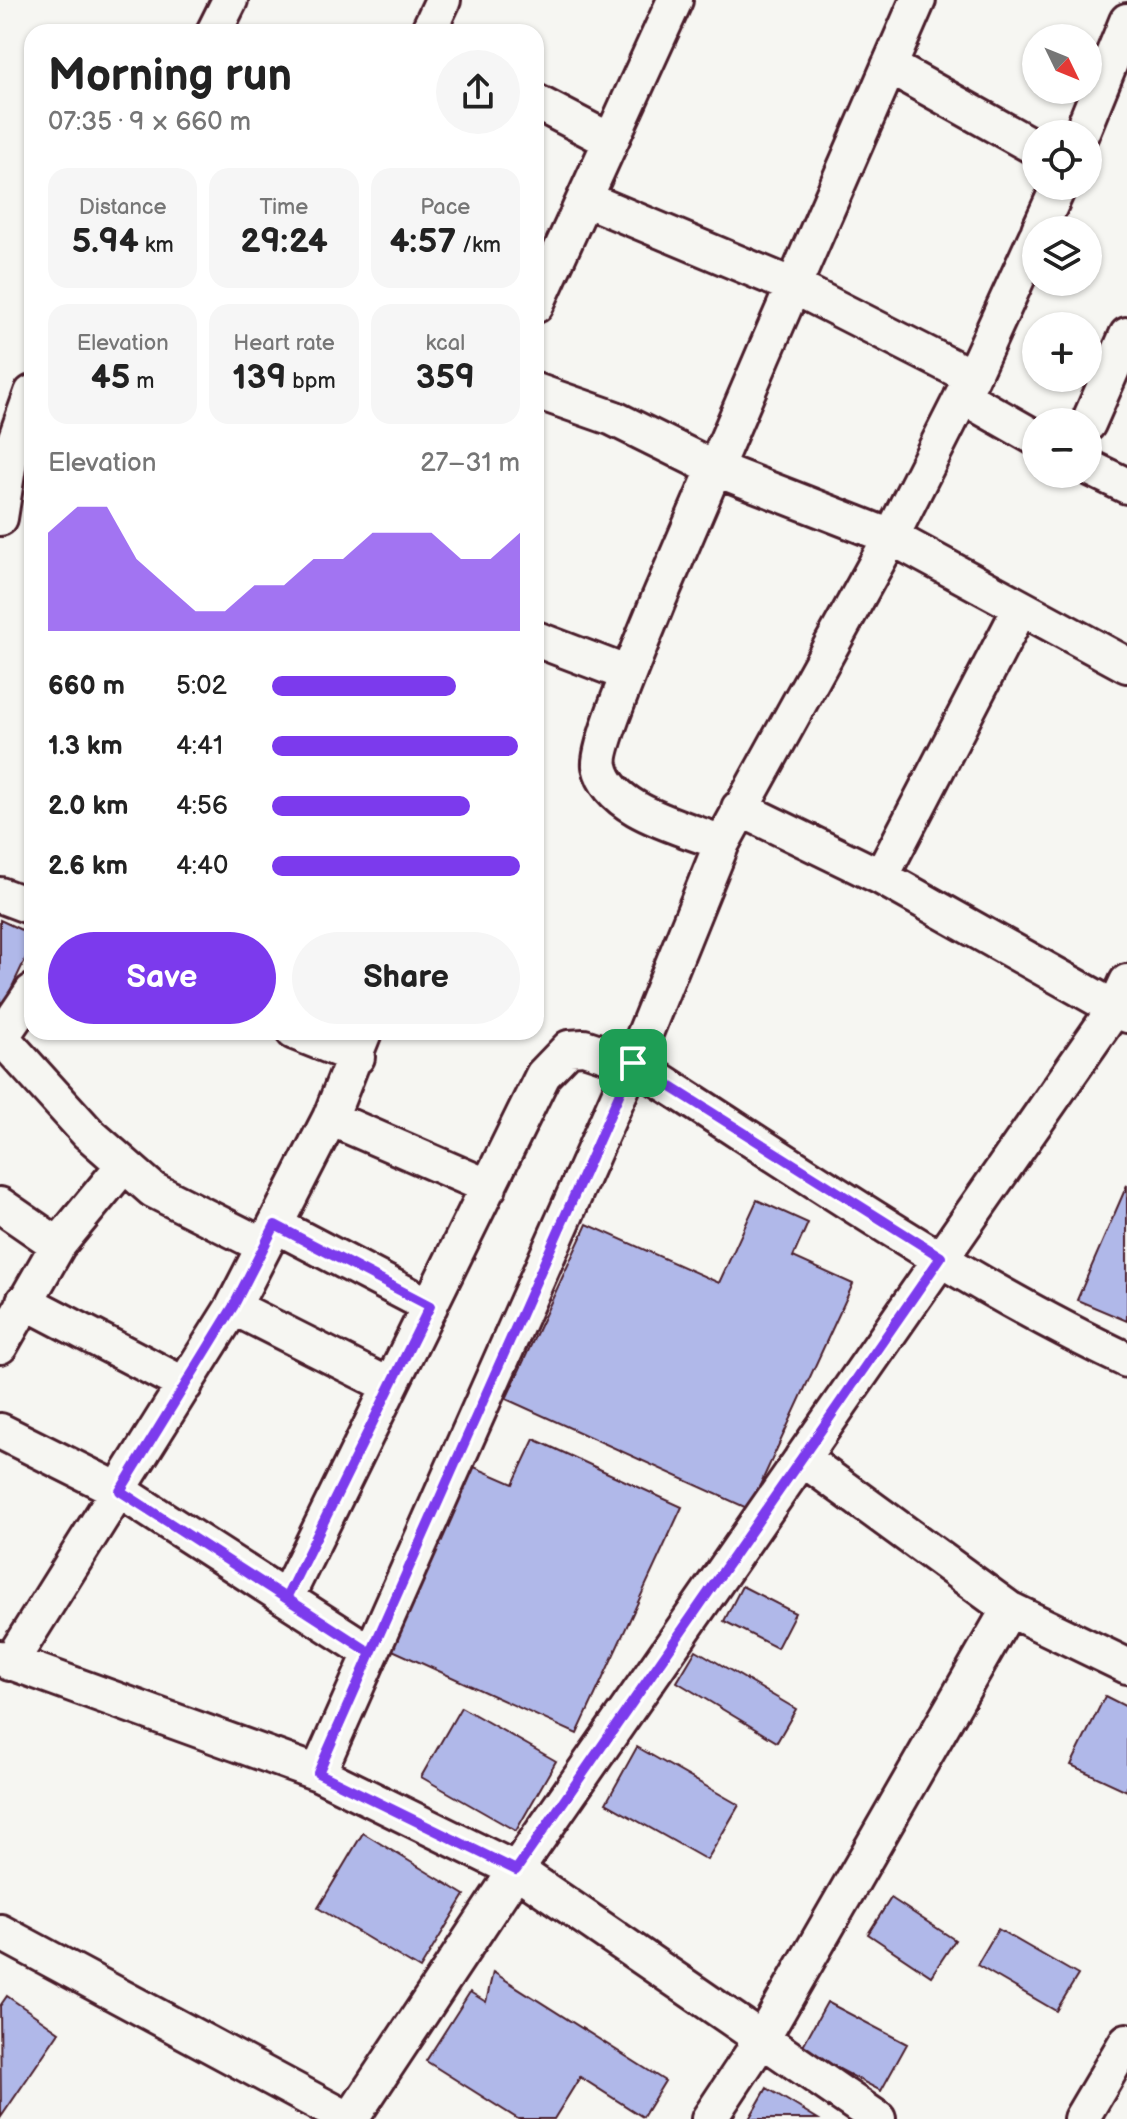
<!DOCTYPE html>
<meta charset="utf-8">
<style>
body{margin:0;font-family:"Balsamiq Sans",sans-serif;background:#f6f6f6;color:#222;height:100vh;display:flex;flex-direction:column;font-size:30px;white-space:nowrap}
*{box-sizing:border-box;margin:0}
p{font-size:26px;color:#767676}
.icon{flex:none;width:44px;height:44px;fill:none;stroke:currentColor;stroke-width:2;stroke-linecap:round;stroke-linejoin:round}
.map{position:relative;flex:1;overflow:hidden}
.sheet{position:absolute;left:24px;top:24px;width:520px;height:1016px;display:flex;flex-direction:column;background:#fff;border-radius:24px;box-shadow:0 2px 6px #0004}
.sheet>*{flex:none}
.needle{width:52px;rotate:133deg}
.fabs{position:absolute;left:1022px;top:24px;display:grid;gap:16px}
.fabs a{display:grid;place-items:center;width:80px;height:80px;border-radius:50%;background:#fff;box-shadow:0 2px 6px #0004;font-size:40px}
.pin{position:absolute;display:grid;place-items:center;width:68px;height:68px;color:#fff;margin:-34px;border-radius:16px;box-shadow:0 4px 12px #0006}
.round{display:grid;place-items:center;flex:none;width:84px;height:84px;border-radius:42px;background:#f6f6f6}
.head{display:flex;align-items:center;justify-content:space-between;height:136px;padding:0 24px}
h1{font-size:44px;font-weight:700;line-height:60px}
.stats{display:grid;grid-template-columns:repeat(3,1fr);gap:12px;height:136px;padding:8px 24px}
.stats div{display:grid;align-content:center;border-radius:20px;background:#f6f6f6;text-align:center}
.stats b{font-size:34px;font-weight:700}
.stats small{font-size:22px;font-weight:400}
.stats p{font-size:22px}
.chart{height:224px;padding:16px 24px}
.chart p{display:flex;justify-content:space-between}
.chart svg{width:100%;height:144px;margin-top:8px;fill:#7c3aed;opacity:.7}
.primary-button{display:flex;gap:16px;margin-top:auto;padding:16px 24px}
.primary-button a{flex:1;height:92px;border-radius:48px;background:#7c3aed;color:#fff;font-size:32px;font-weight:700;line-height:92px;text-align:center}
.primary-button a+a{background:#f6f6f6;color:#222}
ul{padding:0 24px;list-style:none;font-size:26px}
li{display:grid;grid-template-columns:128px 96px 1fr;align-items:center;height:60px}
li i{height:20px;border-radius:10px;background:#7c3aed}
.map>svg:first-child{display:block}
.building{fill:#b0b8e9;stroke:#4a1f2b;stroke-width:2}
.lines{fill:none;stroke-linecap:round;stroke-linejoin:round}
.minor-casing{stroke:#4a1f2b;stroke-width:40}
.minor{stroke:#f6f6f2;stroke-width:34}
.route-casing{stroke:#fff;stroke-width:16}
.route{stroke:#7c3aed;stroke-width:10}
</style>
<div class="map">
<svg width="1127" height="2119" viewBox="0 0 1127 2119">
<rect width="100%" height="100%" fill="#f6f6f2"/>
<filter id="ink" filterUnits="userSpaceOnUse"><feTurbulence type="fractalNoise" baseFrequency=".0125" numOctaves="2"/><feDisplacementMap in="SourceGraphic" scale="16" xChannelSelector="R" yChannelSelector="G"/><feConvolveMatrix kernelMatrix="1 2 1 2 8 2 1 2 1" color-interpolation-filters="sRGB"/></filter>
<g filter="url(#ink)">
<!-- building -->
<path class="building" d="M 0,920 L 32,935 L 32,945 L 4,1004 L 0,1002 Z
M 1127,1185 L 1127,1321 L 1077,1300 Z
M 757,1200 L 808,1223 L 793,1257 L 853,1284 L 749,1509 L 506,1399 L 587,1224 L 719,1283 Z
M 534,1439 L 682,1507 L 577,1734 L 388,1648 L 472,1466 L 513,1484 Z
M 742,1586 L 795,1613 L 777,1648 L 724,1621 Z
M 696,1650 L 796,1709 L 777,1742 L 677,1682 Z
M 1105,1696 L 1127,1707 L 1127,1791 L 1071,1765 Z
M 461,1707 L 556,1761 L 516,1831 L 421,1777 Z
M 637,1747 L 739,1805 L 707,1860 L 606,1803 Z
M 363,1833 L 465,1895 L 420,1969 L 318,1908 Z
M 891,1898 L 955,1940 L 931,1976 L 868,1934 Z
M 998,1929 L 1078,1975 L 1056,2011 L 977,1965 Z
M 493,1972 L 665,2081 L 643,2117 L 580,2077 L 554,2119 L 518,2119 L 426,2061 L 470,1992 L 486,2002 Z
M 7,1996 L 59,2032 L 1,2117 L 0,2006 Z
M 827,2002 L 907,2044 L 881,2091 L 801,2049 Z
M 767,2088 L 818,2119 L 749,2119 Z"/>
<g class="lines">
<!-- minor casing -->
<g class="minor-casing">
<path id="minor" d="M 214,32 L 230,0
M 428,32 L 443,0
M 889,66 L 1036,148
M 536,102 L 609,140
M 1081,134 L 1127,21
M 585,199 L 793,286 L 972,377
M 1039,230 L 1059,186
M 536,305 L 675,0
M 536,391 L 613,418 L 714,468 L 891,537 L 1127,665
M 962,396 L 1036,438
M 1088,424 L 1127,335
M 1088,467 L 1127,486
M 0,518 L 10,455 L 32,393
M 536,639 L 628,674
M 739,808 L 881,877 L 1127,1015
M 722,843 C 682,827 609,811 600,766 C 596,746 648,627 658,601 C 743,400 831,200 918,0
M 881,877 L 1020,609
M 0,895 L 32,907
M 294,1032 L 357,1057
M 0,1036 L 88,1133 L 153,1190 L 264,1246
M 0,1039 L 32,992
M 330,1118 L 489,1187
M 0,1205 L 58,1245
M 275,1225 L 430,1306
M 24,1301 L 185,1385
M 233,1307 L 390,1386
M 0,1346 L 58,1245 L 123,1166
M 0,1431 L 120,1491 L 371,1653
M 802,1458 L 1009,1609 L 1127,1666
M 286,1598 L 543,1075 L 569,1048 L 584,1047 L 633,1063 C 791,1163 958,1281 1127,1360
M 0,1658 L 318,1773 L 516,1870 L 878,2119
M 10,1663 L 233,1307 L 330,1118 L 364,1032
M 318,1773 L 633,1063 L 722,843 L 891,537 L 972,377 L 1036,237
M 0,1932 L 348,2119
M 351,2119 L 516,1870 L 1115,1008 L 1127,982
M 709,2119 L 762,2039 L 1009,1609
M 1081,2119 L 1127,2041"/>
</g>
<!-- minor -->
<use href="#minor" class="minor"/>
</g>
</g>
<g class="lines" filter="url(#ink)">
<!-- route casing -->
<g class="route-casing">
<path id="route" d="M 633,1063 L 371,1653 L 286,1598 L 430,1306 L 275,1225 L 233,1307 L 120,1491 L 371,1653 L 318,1773 L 516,1870 L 941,1257 L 633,1063"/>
</g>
<!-- route -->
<use href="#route" class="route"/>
</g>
</svg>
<div class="fabs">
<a><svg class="needle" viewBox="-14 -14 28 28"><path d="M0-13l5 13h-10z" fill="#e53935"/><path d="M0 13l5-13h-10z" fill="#767676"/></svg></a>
<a><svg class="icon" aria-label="locate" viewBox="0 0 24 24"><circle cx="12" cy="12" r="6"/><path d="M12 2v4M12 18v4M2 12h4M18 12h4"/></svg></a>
<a><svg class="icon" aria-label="layers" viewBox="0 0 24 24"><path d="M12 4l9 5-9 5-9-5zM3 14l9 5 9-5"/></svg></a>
<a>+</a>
<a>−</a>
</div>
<div class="pin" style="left:633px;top:1063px;background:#1e9e55"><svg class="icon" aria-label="arrive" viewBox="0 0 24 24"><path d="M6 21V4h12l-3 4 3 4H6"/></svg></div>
<section class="sheet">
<div class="head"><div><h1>Morning run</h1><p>07:35 · 9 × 660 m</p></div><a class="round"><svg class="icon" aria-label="share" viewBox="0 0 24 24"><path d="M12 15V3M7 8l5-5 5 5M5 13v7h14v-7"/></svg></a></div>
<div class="stats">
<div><p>Distance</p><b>5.94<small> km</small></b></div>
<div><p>Time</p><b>29:24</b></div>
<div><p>Pace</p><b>4:57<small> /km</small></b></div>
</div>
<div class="stats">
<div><p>Elevation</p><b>45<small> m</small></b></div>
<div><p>Heart rate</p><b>139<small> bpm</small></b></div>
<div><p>kcal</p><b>359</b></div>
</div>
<div class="chart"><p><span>Elevation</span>27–31 m</p>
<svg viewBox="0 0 160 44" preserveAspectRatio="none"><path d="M0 44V14L10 6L20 6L30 22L40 30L50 38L60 38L70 30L80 30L90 22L100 22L110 14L120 14L130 14L140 22L150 22L160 14V44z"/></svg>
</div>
<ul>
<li><b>660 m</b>5:02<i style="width:74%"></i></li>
<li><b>1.3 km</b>4:41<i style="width:99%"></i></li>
<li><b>2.0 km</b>4:56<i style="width:80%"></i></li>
<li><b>2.6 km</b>4:40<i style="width:100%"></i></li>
</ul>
<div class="primary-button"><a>Save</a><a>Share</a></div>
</section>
</div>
